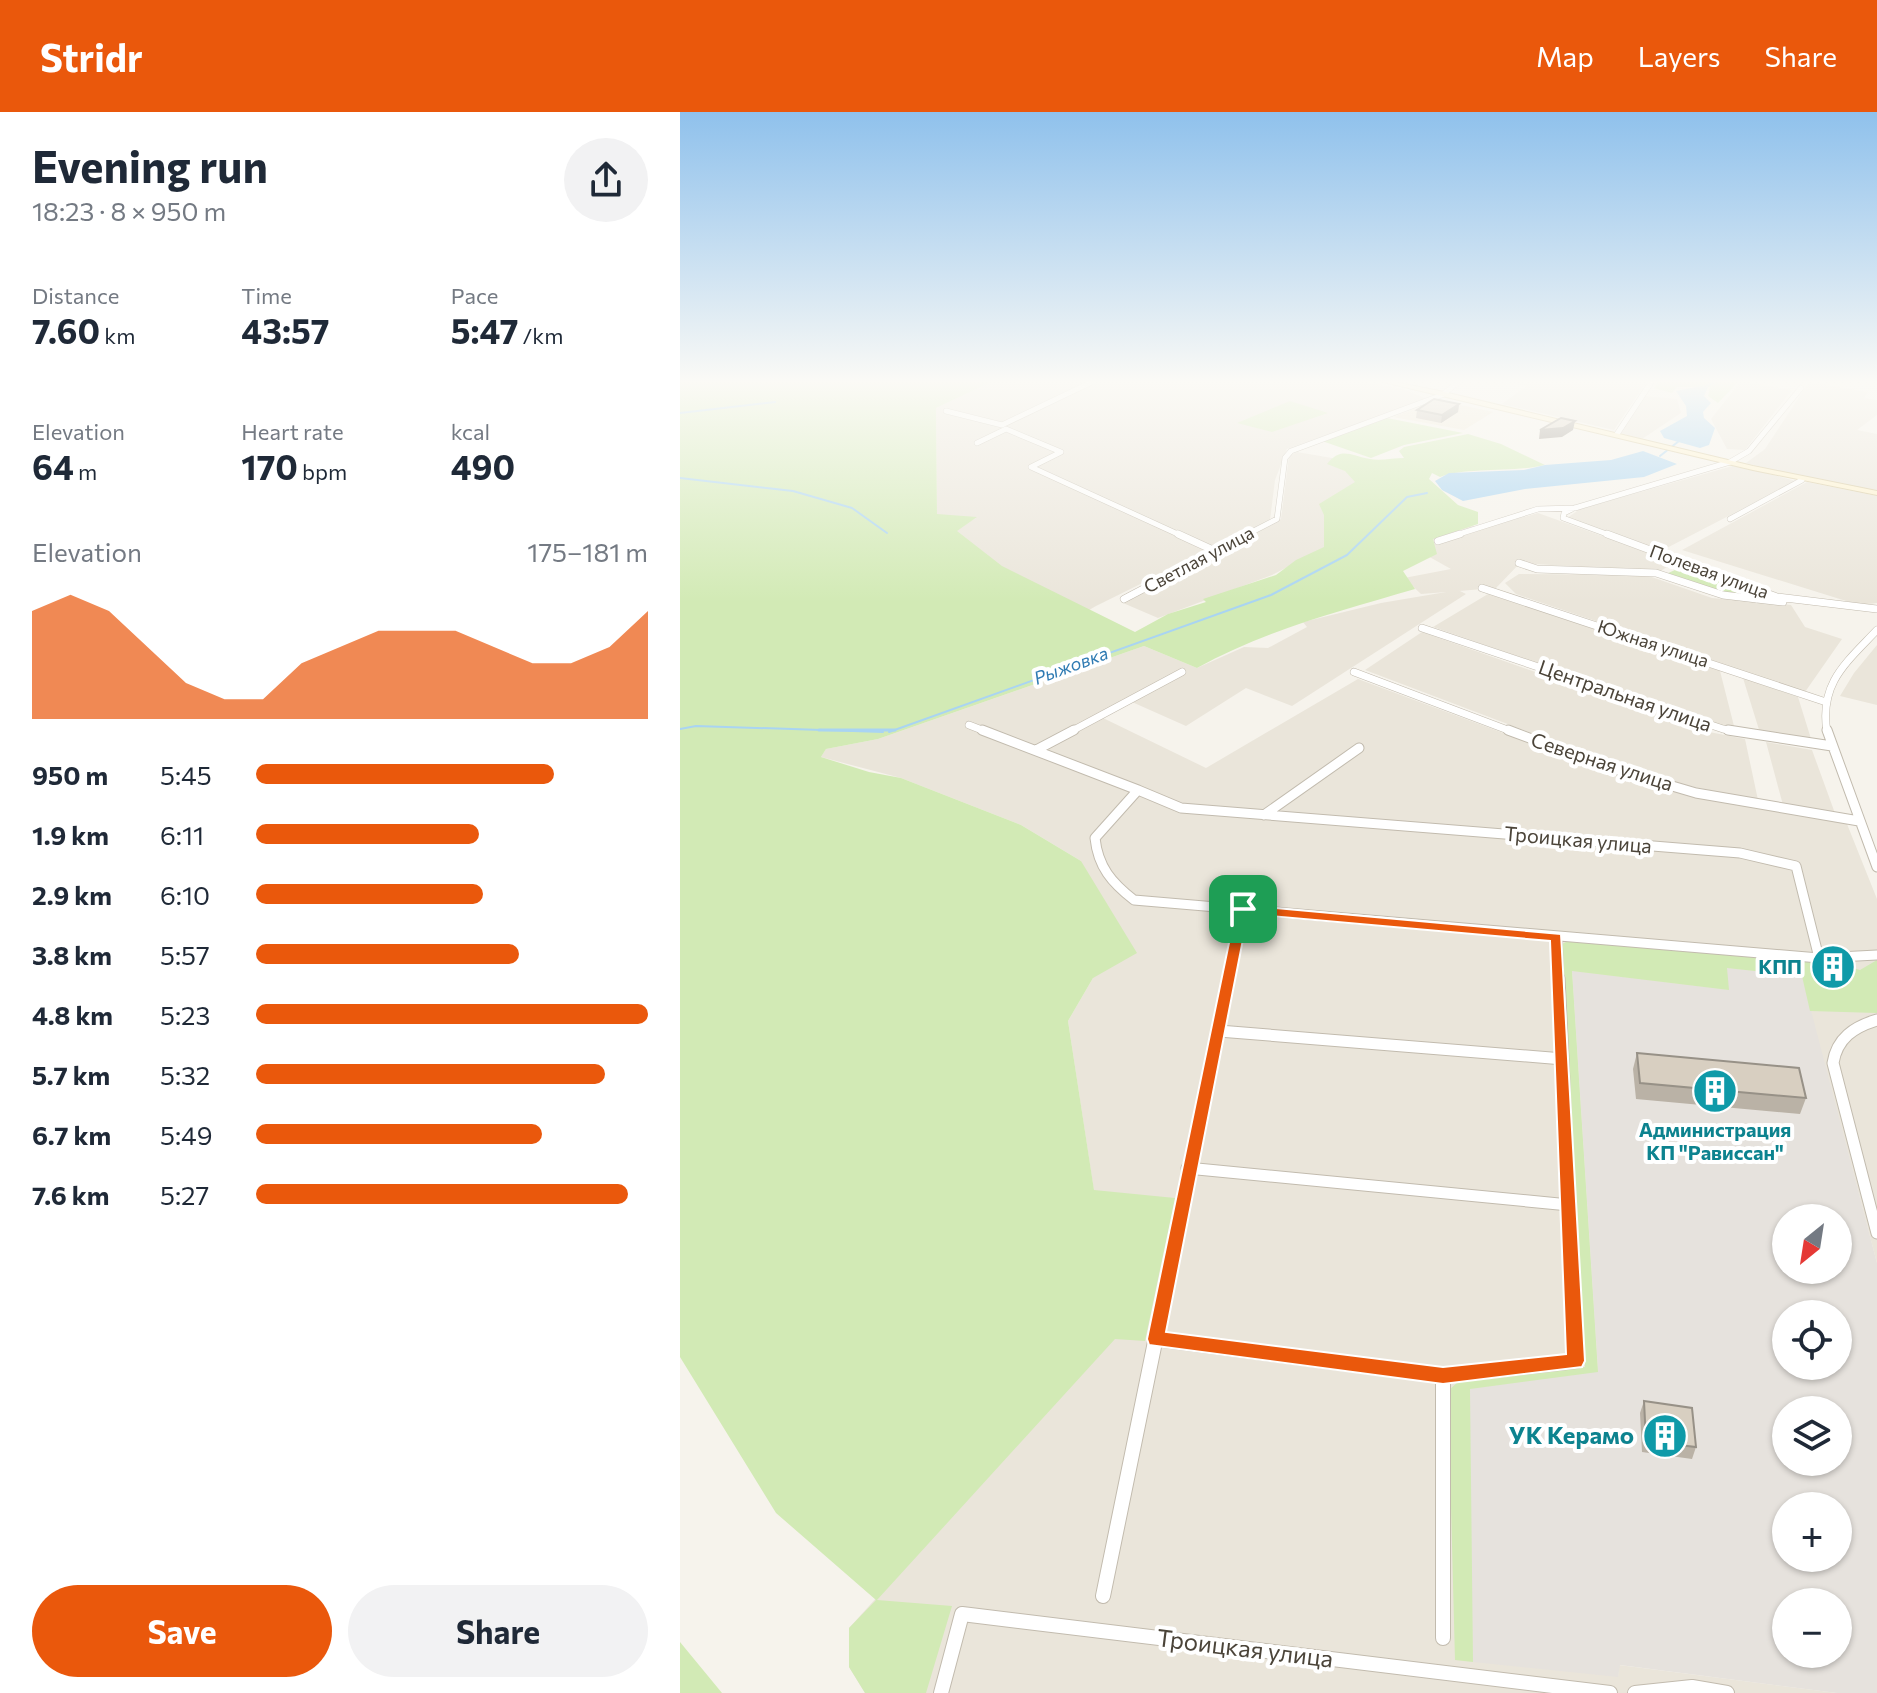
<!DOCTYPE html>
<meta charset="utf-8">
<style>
body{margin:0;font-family:Commissioner,sans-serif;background:#f2f2f3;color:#1f2937;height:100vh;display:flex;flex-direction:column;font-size:30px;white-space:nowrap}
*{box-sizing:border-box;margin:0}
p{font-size:26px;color:#747a83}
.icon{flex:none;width:44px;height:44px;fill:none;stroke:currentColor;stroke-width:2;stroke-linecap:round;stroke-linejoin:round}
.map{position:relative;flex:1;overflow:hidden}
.sheet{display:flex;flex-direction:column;background:#fff;width:680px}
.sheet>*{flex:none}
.needle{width:52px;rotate:210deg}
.controls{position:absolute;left:1092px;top:1092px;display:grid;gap:16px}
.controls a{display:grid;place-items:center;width:80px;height:80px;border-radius:50%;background:#fff;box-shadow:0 2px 6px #0004;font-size:40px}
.pin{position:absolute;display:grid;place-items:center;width:68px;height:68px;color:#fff;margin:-34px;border-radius:16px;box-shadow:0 4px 12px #0006}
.round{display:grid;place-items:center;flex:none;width:84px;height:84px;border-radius:42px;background:#f2f2f3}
.head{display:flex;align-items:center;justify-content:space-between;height:136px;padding:0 32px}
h1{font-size:44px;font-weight:700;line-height:60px}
.stats{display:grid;grid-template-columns:repeat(3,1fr);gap:12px;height:136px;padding:8px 32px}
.stats div{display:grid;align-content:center}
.stats b{font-size:34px;font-weight:700}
.stats small{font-size:22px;font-weight:400}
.stats p{font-size:22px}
.chart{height:224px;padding:16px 32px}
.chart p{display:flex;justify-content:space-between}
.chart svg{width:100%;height:144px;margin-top:8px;fill:#ea580c;opacity:.7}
.button{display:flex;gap:16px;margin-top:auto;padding:16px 32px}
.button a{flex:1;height:92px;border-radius:48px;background:#ea580c;color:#fff;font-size:32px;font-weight:700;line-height:92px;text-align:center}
.button a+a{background:#f2f2f3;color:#1f2937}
ul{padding:0 32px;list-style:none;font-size:26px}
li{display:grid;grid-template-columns:128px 96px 1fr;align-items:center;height:60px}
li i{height:20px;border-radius:10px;background:#ea580c}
header{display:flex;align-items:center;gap:48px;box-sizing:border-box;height:112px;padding:0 40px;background:#ea580c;color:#fff}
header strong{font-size:38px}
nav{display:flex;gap:44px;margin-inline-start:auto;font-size:28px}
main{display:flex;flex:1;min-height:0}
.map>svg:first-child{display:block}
.residential{fill:#eae5da}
.industrial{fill:#e6e2dd;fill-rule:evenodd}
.education{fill:#efe8d6}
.green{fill:#d2eab5}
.water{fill:#a9d4f2}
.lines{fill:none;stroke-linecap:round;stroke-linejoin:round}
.stream-far1{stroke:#a9d4f2;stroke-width:2}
.stream{stroke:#a9d4f2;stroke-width:3}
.street-far4-casing{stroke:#c2bbae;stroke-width:6}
.street-far3-casing{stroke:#c2bbae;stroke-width:8}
.street-far2-casing{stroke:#c2bbae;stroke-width:11}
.street-far1-casing{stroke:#c2bbae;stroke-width:13}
.street-casing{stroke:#c2bbae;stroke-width:16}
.secondary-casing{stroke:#d6c79b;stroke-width:2}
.street-far4{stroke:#fff;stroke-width:5}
.street-far3{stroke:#fff;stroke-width:7}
.street-far2{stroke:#fff;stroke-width:9}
.street-far1{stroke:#fff;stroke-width:11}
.street{stroke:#fff;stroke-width:14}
.secondary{fill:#fff3cd;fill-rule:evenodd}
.wall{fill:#bab2a6}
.shaded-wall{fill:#979187}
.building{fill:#d8cfc1;stroke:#979187;stroke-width:2}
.route{fill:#ea580c;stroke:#fff;stroke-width:2;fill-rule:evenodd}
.labels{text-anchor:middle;stroke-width:8;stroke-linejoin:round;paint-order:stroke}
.far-street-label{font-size:18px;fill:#4b4439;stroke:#fff}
.far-water-label{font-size:18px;font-style:italic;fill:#2e7ab2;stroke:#fff}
.street-label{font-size:20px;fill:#4b4439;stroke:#fff}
.culture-label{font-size:20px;font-weight:bold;fill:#0d838f;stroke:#fff;text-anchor:end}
.near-culture-label{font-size:24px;font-weight:bold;fill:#0d838f;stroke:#fff;text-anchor:end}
.near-street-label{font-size:24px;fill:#4b4439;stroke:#fff}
</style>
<header>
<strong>Stridr</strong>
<nav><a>Map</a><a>Layers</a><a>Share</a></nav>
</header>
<main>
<section class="sheet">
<div class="head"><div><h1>Evening run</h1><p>18:23 · 8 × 950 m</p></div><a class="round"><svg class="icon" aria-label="share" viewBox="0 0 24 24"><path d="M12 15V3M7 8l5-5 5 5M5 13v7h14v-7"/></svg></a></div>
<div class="stats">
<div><p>Distance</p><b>7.60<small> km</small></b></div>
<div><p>Time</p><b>43:57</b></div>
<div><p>Pace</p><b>5:47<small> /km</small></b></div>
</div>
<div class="stats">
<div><p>Elevation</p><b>64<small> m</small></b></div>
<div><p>Heart rate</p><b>170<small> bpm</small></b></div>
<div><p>kcal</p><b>490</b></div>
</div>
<div class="chart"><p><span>Elevation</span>175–181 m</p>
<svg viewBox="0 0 160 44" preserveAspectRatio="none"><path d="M0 44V11L10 6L20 11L30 22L40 33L50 38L60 38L70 27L80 22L90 17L100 17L110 17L120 22L130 27L140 27L150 22L160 11V44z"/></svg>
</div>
<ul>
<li><b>950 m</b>5:45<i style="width:76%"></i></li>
<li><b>1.9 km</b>6:11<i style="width:57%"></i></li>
<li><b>2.9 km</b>6:10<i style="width:58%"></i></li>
<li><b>3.8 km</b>5:57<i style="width:67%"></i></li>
<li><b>4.8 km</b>5:23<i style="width:100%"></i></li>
<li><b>5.7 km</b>5:32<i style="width:89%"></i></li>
<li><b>6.7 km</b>5:49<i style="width:73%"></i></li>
<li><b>7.6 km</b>5:27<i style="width:95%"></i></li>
</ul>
<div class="button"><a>Save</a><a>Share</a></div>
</section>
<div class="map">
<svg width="1197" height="1581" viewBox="0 0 1197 1581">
<rect width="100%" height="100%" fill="#f6f3ec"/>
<!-- residential -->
<path class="residential" d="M 313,269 L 680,269 L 723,277 L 747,287 L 607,337 L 595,368 L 590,408 L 416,494 L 359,527 L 214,444 L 296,406 L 257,403 L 256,296 Z
M 822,269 L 967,269 L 934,318 L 822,292 L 846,274 Z
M 1061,269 L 1112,278 L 1065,338 L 1047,337 L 1031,307 Z
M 1129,270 L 1188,280 L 1184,286 L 1197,288 L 1197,303 L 1177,318 L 1197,322 L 1197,378 L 1128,367 L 1066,351 L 1085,337 Z
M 964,284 L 997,287 L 1001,301 L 962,327 L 940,321 Z
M 617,340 L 652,346 L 684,373 L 650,433 L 592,463 L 478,506 L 443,491 L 601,407 L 609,344 Z
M 1056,353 L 1116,369 L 979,440 L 887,406 L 900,397 Z
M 1127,370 L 1197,384 L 1197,491 L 1179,493 L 1002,438 Z
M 858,401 L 995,450 L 979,460 L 840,451 L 816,476 L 741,482 L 724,466 L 771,457 L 737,438 L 772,405 L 801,417 Z
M 839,462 L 966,463 L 1032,486 L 1111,493 L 1125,515 L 1162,527 L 1125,580 L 836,482 L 825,471 Z
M 778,478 L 786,482 L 612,594 L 566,576 L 506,614 L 452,590 L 423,606 L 526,656 L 678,567 L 963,673 L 1167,712 L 1197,787 L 1197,1151 L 1130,899 L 892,860 L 938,1564 L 939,1553 L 1157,1581 L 185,1581 L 169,1555 L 169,1516 L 286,1387 L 414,1079 L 388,909 L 413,866 L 401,749 L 341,713 L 221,666 L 141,645 L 146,637 L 198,627 L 464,534 L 517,556 L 564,535 L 588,536 L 627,515 L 623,510 L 701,491 Z
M 808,482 L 1040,559 L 1054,614 L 1035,613 L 753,515 Z
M 742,520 L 1019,618 L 1065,627 L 1078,688 L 970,666 L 685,558 Z
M 1197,533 L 1197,593 L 1160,584 L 1174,561 Z
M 1063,566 L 1118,585 L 1132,630 L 1080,621 Z
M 1086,630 L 1132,638 L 1156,704 L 1103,693 Z"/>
<!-- industrial -->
<path class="industrial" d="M 1046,856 L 1122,864 L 1197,1151 L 1197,1581 L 1157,1581 L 940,1553 L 938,1565 L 793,1550 L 789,1277 L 918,1259 L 892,859 L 1049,878 ZM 1106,1106 L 1158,1106 L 1158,1158 L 1106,1158 ZM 1106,1202 L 1158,1202 L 1158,1254 L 1106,1254 ZM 1106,1298 L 1158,1298 L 1158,1350 L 1106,1350 ZM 1106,1394 L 1158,1394 L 1158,1446 L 1106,1446 ZM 1106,1490 L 1158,1490 L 1158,1542 L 1106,1542 Z"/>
<!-- education -->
<path class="education" d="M 758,288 L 813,300 L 784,318 L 713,305 Z"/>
<!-- green -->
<path class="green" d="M 0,269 L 313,269 L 256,296 L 257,402 L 297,405 L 277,419 L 322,454 L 455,520 L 488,502 L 526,490 L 523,487 L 596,463 L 616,448 L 644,435 L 644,403 L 639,392 L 675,370 L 665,359 L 647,352 C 661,334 671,344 690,347 C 701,349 713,346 724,346 L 719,339 L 724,335 L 788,322 L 821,332 L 865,353 C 831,361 786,355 760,365 L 752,361 L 749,367 L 778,393 L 798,400 L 798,412 L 753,427 L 757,442 L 723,459 L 735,477 C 660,499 586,518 517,556 L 464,534 L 198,627 L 146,637 L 141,645 L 189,660 L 221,666 L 341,713 L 401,749 L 457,841 L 413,866 L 388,909 L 414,1078 L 495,1086 L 465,1229 L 435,1227 L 197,1488 L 272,1494 L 246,1581 L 185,1581 L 169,1555 L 169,1516 L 196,1488 L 96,1401 L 0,1245 Z
M 979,269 L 1059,269 L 1038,291 L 1028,284 L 1030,275 L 997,275 L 992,281 L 974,276 Z
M 610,289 L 648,301 L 592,320 L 557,311 Z
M 707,306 L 783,321 L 724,333 L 691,346 L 642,329 Z
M 1004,454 L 1097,487 L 1042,481 L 986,462 Z
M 888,829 L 1147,850 L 1148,858 L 1159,859 L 1158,852 L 1180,858 L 1197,848 L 1197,901 L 1130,899 L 1122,864 L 1047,856 L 1049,878 L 892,859 L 918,1260 L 790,1277 L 793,1550 L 775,1548 L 768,1279 L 780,1268 L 905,1255 L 882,832 Z
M 0,1530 L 42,1581 L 0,1581 Z"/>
<!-- water -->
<path class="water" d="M 1021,274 L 1028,275 L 1024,284 L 1031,291 L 1023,300 L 1024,306 L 1035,316 L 1029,333 L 1020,336 L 984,326 L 980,319 L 1007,304 L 1006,294 L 996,279 Z
M 963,339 L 997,352 L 964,365 L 845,377 L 783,389 L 762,378 L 755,369 L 769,361 L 844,358 L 865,353 L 931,348 Z"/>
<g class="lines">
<!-- stream-far1 -->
<path class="stream-far1" d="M 1022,276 L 1037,269
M 0,301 L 95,290
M 980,344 L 999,329
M 0,366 L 113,379 L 172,396 L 207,421
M 0,617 L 16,614 L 203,620
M 209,620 L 591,483 L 667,443 L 727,385 L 747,381"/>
<!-- stream -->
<path class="stream" d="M 139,618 L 215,618"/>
<!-- street-far4 casing -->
<g class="street-far4-casing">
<path id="street-far4" d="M 266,299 L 322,313 L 414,269
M 937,322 L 972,269
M 297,331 L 326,317 L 381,340 L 351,355 L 502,424
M 894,396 L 884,401 L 883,406 L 932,424
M 1050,407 L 1122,368
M 564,424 L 597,407 L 605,346 L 611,339 L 762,283 L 780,269
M 773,424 L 858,397 L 895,396 L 1050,350 L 1069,339 L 1121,276"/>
</g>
<!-- street-far3 casing -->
<g class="street-far3-casing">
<path id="street-far3" d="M 498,422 L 535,439
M 927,422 L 1097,485 L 1197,497
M 758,429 L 780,422
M 839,451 L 857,457 L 976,461 L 1043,483 L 1103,490
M 802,476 L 1143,589
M 444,487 L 568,422
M 742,516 L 1043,617 L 1061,620
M 674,560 L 833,620
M 289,613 L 307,620
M 390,620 L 502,560
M 1147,620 C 1139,571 1166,551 1197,518"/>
</g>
<!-- street-far2 casing -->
<g class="street-far2-casing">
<path id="street-far2" d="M 302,618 L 458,678
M 828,618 L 924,654 L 1016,681 L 1179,709
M 1048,618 L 1152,634
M 1147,618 L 1197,755
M 358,637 L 394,618
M 458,678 L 501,696 L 1060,741 L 1116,754 L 1139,846 L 454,788 C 432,771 418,755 415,726 Z
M 584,703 L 679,636
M 877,825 L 879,868
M 1139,846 L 1197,843
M 549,868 L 563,797"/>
</g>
<!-- street-far1 casing -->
<g class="street-far1-casing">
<path id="street-far1" d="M 879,866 L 883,947
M 1197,908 C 1174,915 1157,926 1153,951 L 1197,1121
M 539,919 L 883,947 L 889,1093
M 507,1056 L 889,1093 L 893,1183
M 484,1183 L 549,866"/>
</g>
<!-- street casing -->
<g class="street-casing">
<path id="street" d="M 476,1227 L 763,1264 L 896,1249 L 893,1181
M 763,1264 L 763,1526
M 423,1484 L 485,1181
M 261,1581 L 282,1502 L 930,1581
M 955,1581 L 1012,1575 L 1047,1581"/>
</g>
<!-- secondary casing -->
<g class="secondary-casing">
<path id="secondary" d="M 699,269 L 710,269 L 764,280 L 1073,354 L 1197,379 L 1197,383 L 1073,358 Z"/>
</g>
<!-- street-far4 -->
<use href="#street-far4" class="street-far4"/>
<!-- street-far3 -->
<use href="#street-far3" class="street-far3"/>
<!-- street-far2 -->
<use href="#street-far2" class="street-far2"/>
<!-- street-far1 -->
<use href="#street-far1" class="street-far1"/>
<!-- street -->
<use href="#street" class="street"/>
<!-- secondary -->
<use href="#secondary" class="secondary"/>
</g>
<!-- wall -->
<path class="wall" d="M 779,292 L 778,300 L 761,311 L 736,306 L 737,298 Z
M 957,941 L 1126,986 L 1120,1002 L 956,987 L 953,957 Z
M 964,1289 L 1016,1335 L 1012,1347 L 962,1340 L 960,1301 Z"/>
<!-- shaded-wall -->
<path class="shaded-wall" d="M 779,292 L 778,300 L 761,311 L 762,303 Z
M 895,309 L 893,318 L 882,325 L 859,327 L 860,318 Z"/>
<!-- building -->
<path class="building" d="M 754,287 L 779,292 L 762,303 L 737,298 Z
M 881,306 L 895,309 L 883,316 L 860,318 Z
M 957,941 L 1119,956 L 1126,986 L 960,971 Z
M 964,1289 L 1012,1296 L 1016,1335 L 966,1329 Z"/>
<!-- sky -->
<linearGradient id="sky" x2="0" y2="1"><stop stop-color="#8fc1ec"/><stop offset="0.55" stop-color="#fbfaf6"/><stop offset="1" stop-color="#fbfaf6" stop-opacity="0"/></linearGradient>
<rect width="1197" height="490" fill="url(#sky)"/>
<!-- route -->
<path class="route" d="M 563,793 L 881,822 L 905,1249 L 902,1255 L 763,1272 L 469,1233 L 467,1227 L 556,797 ZM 568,802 L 870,829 L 886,1242 L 763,1255 L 486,1220 Z"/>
<!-- icons -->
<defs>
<g id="building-disc" transform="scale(2.3)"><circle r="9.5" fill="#0f9aa8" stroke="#fff"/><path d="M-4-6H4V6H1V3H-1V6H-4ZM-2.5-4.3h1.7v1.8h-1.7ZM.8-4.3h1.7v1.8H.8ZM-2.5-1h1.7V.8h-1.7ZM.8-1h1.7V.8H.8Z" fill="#fff"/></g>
</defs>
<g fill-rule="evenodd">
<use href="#building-disc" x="1153" y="855"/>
<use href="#building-disc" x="1035" y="979"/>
<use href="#building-disc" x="985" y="1324"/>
</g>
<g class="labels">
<!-- far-street labels -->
<g class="far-street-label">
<text transform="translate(519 448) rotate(-28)" y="6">Светлая улица</text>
<text transform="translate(1029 460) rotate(20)" y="6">Полевая улица</text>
<text transform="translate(973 532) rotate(18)" y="6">Южная улица</text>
</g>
<!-- far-water labels -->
<g class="far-water-label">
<text transform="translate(391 554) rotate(-20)" y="6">Рыжовка</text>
</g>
<!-- street labels -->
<g class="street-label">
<text transform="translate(945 584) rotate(19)" y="7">Центральная улица</text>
<text transform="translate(922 650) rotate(18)" y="7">Северная улица</text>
<text transform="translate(898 728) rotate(5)" y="7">Троицкая улица</text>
</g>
<!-- culture labels -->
<g class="culture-label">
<text x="1122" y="862">КПП</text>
<text x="1035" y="1025" text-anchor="middle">Администрация<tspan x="1035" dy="23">КП "Рависсан"</tspan></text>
</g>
<!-- near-culture labels -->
<g class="near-culture-label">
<text x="954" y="1332">УК Керамо</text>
</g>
<!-- near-street labels -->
<g class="near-street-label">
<text transform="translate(565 1537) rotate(7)" y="8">Троицкая улица</text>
</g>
</g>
</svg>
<div class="controls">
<a><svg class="needle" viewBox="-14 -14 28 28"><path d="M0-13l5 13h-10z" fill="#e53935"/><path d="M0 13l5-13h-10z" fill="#747a83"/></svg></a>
<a><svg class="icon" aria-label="locate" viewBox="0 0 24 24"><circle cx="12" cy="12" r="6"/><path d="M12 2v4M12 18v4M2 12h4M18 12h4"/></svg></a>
<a><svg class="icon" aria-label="layers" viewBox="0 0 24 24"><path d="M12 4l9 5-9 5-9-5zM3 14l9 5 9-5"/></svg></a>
<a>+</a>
<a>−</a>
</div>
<div class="pin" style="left:563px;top:797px;background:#1e9e55"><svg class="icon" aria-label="arrive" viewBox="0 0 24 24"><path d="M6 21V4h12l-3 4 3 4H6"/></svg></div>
</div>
</main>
